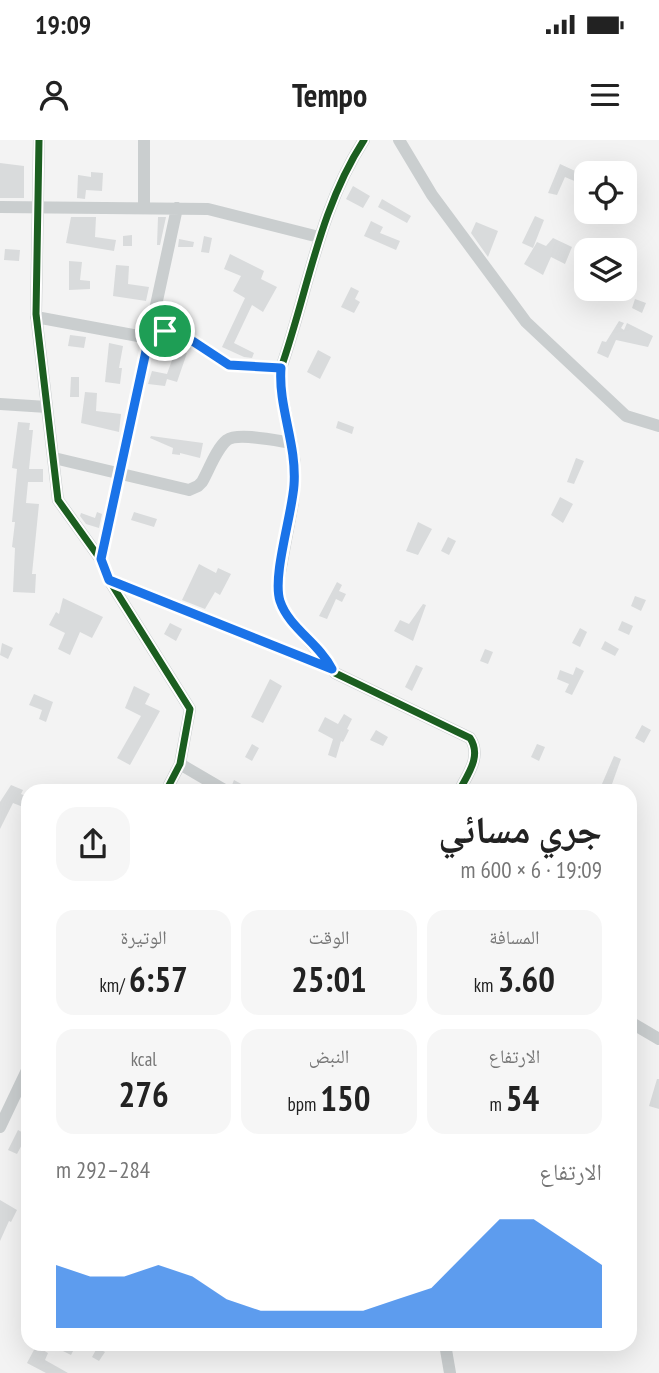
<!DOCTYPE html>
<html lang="ar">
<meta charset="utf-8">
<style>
body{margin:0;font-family:"PT Sans Narrow","Noto Naskh Arabic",sans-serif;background:#f6f6f6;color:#222;direction:rtl;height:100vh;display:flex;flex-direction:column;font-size:26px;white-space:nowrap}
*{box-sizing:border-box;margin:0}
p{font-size:23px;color:#767676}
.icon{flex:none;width:38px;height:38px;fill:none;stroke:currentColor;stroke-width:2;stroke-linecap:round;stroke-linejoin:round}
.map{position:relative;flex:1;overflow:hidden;direction:ltr}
.panel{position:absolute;left:21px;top:644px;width:616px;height:567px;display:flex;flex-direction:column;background:#fff;border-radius:21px;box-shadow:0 7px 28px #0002;direction:rtl}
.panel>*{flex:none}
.controls{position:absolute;left:574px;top:21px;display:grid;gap:14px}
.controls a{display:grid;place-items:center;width:63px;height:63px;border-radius:14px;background:#fff;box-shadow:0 7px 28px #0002;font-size:35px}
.pin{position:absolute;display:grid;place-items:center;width:60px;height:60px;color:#fff;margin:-30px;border:4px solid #fff;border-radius:50%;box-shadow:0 2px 7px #0007}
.round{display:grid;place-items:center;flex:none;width:74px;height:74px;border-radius:21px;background:#f6f6f6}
.overview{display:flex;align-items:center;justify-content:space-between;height:119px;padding:0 35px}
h1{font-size:38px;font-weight:700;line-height:52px}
.stats{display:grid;grid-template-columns:repeat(3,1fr);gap:10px;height:119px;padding:7px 35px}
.stats div{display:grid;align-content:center;border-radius:18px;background:#f6f6f6;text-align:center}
.stats b{font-size:35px;font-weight:700}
.stats small{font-size:19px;font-weight:400}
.stats p{font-size:19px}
.chart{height:196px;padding:14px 35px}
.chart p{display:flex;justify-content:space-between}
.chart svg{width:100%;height:126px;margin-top:7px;fill:#1a73e8;opacity:.7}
.status{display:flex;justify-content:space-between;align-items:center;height:49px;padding:0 35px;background:#fff;direction:ltr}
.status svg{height:19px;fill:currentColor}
header{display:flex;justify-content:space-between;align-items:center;height:91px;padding:0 35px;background:#fff;font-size:32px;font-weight:700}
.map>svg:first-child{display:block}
.building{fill:#d9dbdc}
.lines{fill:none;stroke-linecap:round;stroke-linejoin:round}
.minor{stroke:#cacecf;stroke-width:12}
.cycleway-casing{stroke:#fff;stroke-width:11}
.cycleway{stroke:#1b5e20;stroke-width:7}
.route-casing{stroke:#fff;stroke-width:14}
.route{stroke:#1a73e8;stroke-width:9}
</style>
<div class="status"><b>19:09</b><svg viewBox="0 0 49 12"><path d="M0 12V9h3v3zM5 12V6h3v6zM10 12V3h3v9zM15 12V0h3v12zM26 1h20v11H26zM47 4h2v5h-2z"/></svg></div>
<header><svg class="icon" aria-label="menu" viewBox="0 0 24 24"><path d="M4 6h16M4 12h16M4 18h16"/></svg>Tempo<svg class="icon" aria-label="person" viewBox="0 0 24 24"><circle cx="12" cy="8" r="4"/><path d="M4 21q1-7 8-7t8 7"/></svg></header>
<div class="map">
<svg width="659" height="1233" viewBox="0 0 659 1233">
<rect width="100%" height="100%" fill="#f3f3f3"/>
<!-- building -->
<path class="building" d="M 0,23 L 24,26 L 24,58 L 0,58 Z
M 560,24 L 586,36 L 586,46 L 565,37 L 557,55 L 548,53 Z
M 91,32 L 103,33 L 102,51 L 86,50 L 85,59 L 77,58 L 78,35 L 91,37 Z
M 353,46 L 370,56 L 363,68 L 346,59 Z
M 382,59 L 411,76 L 407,83 L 378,67 Z
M 535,76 L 544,80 L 533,108 L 522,103 Z
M 71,77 L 96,77 L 95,97 L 116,100 L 114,111 L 66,103 Z
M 158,77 L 166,77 L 160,105 L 157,105 Z
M 371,81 L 383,87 L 380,93 L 400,101 L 396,110 L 364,96 Z
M 476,82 L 498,91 L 488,117 L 471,93 Z
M 132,95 L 132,106 L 123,106 L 123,96 Z
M 204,96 L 212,98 L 209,113 L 201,112 Z
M 553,98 L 572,107 L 565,124 L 551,117 L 543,135 L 524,124 L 537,102 L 546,106 Z
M 179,99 L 194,102 L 193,107 L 178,107 Z
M 5,109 L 20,110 L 19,121 L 4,120 Z
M 230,114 L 264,131 L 261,139 L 277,147 L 263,172 L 252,165 L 234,203 L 254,213 L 252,218 L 244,217 L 222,207 L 245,158 L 233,151 L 241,136 L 224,129 Z
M 69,121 L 82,122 L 80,140 L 90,141 L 90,149 L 69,150 Z
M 116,125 L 129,126 L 128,144 L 149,147 L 146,161 L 113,156 Z
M 351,147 L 359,151 L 355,159 L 360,162 L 354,173 L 341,167 Z
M 635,159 L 646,163 L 642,173 L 632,168 Z
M 619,181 L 624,183 L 621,188 L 624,190 L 627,183 L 653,196 L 648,207 L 616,200 L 608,218 L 597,213 L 602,201 L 606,202 Z
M 70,195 L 86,197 L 84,208 L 68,206 Z
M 109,203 L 123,206 L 119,228 L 122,228 L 120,244 L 105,242 Z
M 176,209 L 187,213 L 177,242 L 167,239 L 165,246 L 148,244 L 152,231 L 167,234 Z
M 318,210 L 331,217 L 320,239 L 307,232 Z
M 71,237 L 79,237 L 79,257 L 70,257 Z
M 85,252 L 97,253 L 96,271 L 121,274 L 119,292 L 81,283 Z
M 338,281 L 354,287 L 352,294 L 336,288 Z
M 18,282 L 30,283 L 29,290 L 33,290 L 29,329 L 43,329 L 43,342 L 28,342 L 26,363 L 39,364 L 32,434 L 36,434 L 35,453 L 13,452 L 15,408 L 12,407 L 15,382 L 12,382 L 17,329 L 12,328 Z
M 151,296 L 203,303 L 200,318 L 180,313 L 180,315 L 172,314 L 173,308 L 150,298 Z
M 576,318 L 584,321 L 574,344 L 567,342 Z
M 560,357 L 573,364 L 563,383 L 551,375 Z
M 97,372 L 102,374 L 99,388 L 86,384 L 80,376 L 81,373 L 95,378 Z
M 134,372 L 157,379 L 154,387 L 131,380 Z
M 418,382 L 432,389 L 418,415 L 406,411 Z
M 448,397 L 456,401 L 449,415 L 441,411 Z
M 199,424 L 216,433 L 218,428 L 231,434 L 220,455 L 215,452 L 205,469 L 182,460 Z
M 337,442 L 342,445 L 339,451 L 346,454 L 342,462 L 336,459 L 327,479 L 319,476 Z
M 635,456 L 646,460 L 641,471 L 631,466 Z
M 63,458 L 103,477 L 92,498 L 80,492 L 70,515 L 58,509 L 65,493 L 49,485 L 56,472 L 59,474 Z
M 423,464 L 426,465 L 413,501 L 394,491 L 400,480 L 409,484 Z
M 622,481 L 633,486 L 629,495 L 618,490 Z
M 170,483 L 182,489 L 176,501 L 164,494 Z
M 580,488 L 587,492 L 580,507 L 572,503 Z
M 605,501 L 619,509 L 615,516 L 601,509 Z
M 2,503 L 13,508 L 8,519 L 0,515 Z
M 485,509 L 493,512 L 488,524 L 480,521 Z
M 416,525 L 423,528 L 412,551 L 405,547 Z
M 576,527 L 584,531 L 572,555 L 565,552 L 569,544 L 557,539 L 560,530 L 573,535 Z
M 270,539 L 282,546 L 263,583 L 251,577 Z
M 134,546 L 150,554 L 145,564 L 160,571 L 130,625 L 117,618 L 141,576 L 125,568 Z
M 34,554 L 53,562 L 46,582 L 39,579 L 42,570 L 29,565 Z
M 344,574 L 352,579 L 347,589 L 349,590 L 343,602 L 341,601 L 336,618 L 328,615 L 333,599 L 318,591 L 325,577 L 338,584 Z
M 642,585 L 651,590 L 644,603 L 635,598 Z
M 376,590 L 388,597 L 383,606 L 370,600 Z
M 252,604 L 259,608 L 252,621 L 245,617 Z
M 537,604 L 545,607 L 539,621 L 531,617 Z
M 614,616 L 621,619 L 612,644 L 609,651 L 599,651 Z
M 234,640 L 254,651 L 235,651 L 232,645 Z
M 11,645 L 23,650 L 21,654 L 28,657 L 28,669 L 13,663 L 0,689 L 0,662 Z
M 657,939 L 659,939 L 659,969 L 649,966 Z
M 18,990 L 27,995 L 17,1014 L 8,1010 Z
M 0,1060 L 17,1070 L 11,1082 L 9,1081 L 0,1101 Z
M 49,1204 L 69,1204 L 75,1207 L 71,1215 Z
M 36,1206 L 48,1213 L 45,1220 L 68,1233 L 46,1233 L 27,1223 Z
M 97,1208 L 105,1212 L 99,1221 L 92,1217 Z"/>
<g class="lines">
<!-- minor -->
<path class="minor" d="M 39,0 L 36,174 L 58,360 L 101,420 L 109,440 L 190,569 L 180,624 L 166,651
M 144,0 L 144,68
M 364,0 C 319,69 308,151 281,228 L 280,242 L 295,323 L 293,362 L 278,443 L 279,458 L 285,472 L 335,533 L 470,598 C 482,616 468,634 459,651
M 399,0 L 432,55 L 526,182 L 626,276 L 659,286
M 0,67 L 208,69 L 319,97
M 36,177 L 149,198
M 151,188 L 191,200 L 229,225 L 281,228
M 0,264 L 47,267
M 54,318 L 189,350 L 198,346 L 202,342 C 209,330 216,309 227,300 C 238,292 278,301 292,303
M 101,420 L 177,68
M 109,440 L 332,529
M 180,624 L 226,651
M 630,882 L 659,899
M 0,987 L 28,928
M 445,1204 L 450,1233"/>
<!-- cycleway casing -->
<g class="cycleway-casing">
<path id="cycleway" d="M 39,0 L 36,174 L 58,360 L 101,420 L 109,440 L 190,569 L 180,624 L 166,651
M 364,0 C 319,69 308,151 281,228 L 280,242 L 295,323 L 293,362 L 278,443 L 279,458 L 285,472 L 335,533 L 470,598 C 482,616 468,634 459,651"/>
</g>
<!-- cycleway -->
<use href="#cycleway" class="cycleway"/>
</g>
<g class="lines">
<!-- route casing -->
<g class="route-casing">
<path id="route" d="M 151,188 L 191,200 L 229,225 L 281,228 C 278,267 297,304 294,345 C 292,375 272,436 280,461 C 289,488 319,503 332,529 L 109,440 L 101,419 Z"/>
</g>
<!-- route -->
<use href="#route" class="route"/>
</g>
</svg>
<div class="controls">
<a><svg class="icon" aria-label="locate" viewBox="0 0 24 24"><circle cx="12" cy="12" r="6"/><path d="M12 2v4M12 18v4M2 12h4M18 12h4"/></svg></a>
<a><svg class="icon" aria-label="layers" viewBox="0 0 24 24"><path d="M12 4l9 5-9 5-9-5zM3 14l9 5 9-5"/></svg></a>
</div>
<div class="pin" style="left:165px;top:191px;background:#1e9e55"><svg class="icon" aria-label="arrive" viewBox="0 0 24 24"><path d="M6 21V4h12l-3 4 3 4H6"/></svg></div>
<section class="panel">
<div class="overview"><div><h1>جري مسائي</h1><p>19:09 · 6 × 600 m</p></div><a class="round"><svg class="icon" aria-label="share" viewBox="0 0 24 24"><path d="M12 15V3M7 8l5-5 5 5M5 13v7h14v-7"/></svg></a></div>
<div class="stats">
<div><p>المسافة</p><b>3.60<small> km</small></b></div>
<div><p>الوقت</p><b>25:01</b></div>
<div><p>الوتيرة</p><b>6:57<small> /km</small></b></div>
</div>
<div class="stats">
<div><p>الارتفاع</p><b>54<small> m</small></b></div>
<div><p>النبض</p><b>150<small> bpm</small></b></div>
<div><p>kcal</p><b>276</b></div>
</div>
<div class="chart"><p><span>الارتفاع</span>284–292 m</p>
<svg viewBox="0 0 160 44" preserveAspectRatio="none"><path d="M0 44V22L10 26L20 26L30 22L40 26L50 34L60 38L70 38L80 38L90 38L100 34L110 30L120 18L130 6L140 6L150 14L160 22V44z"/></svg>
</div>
</section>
</div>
